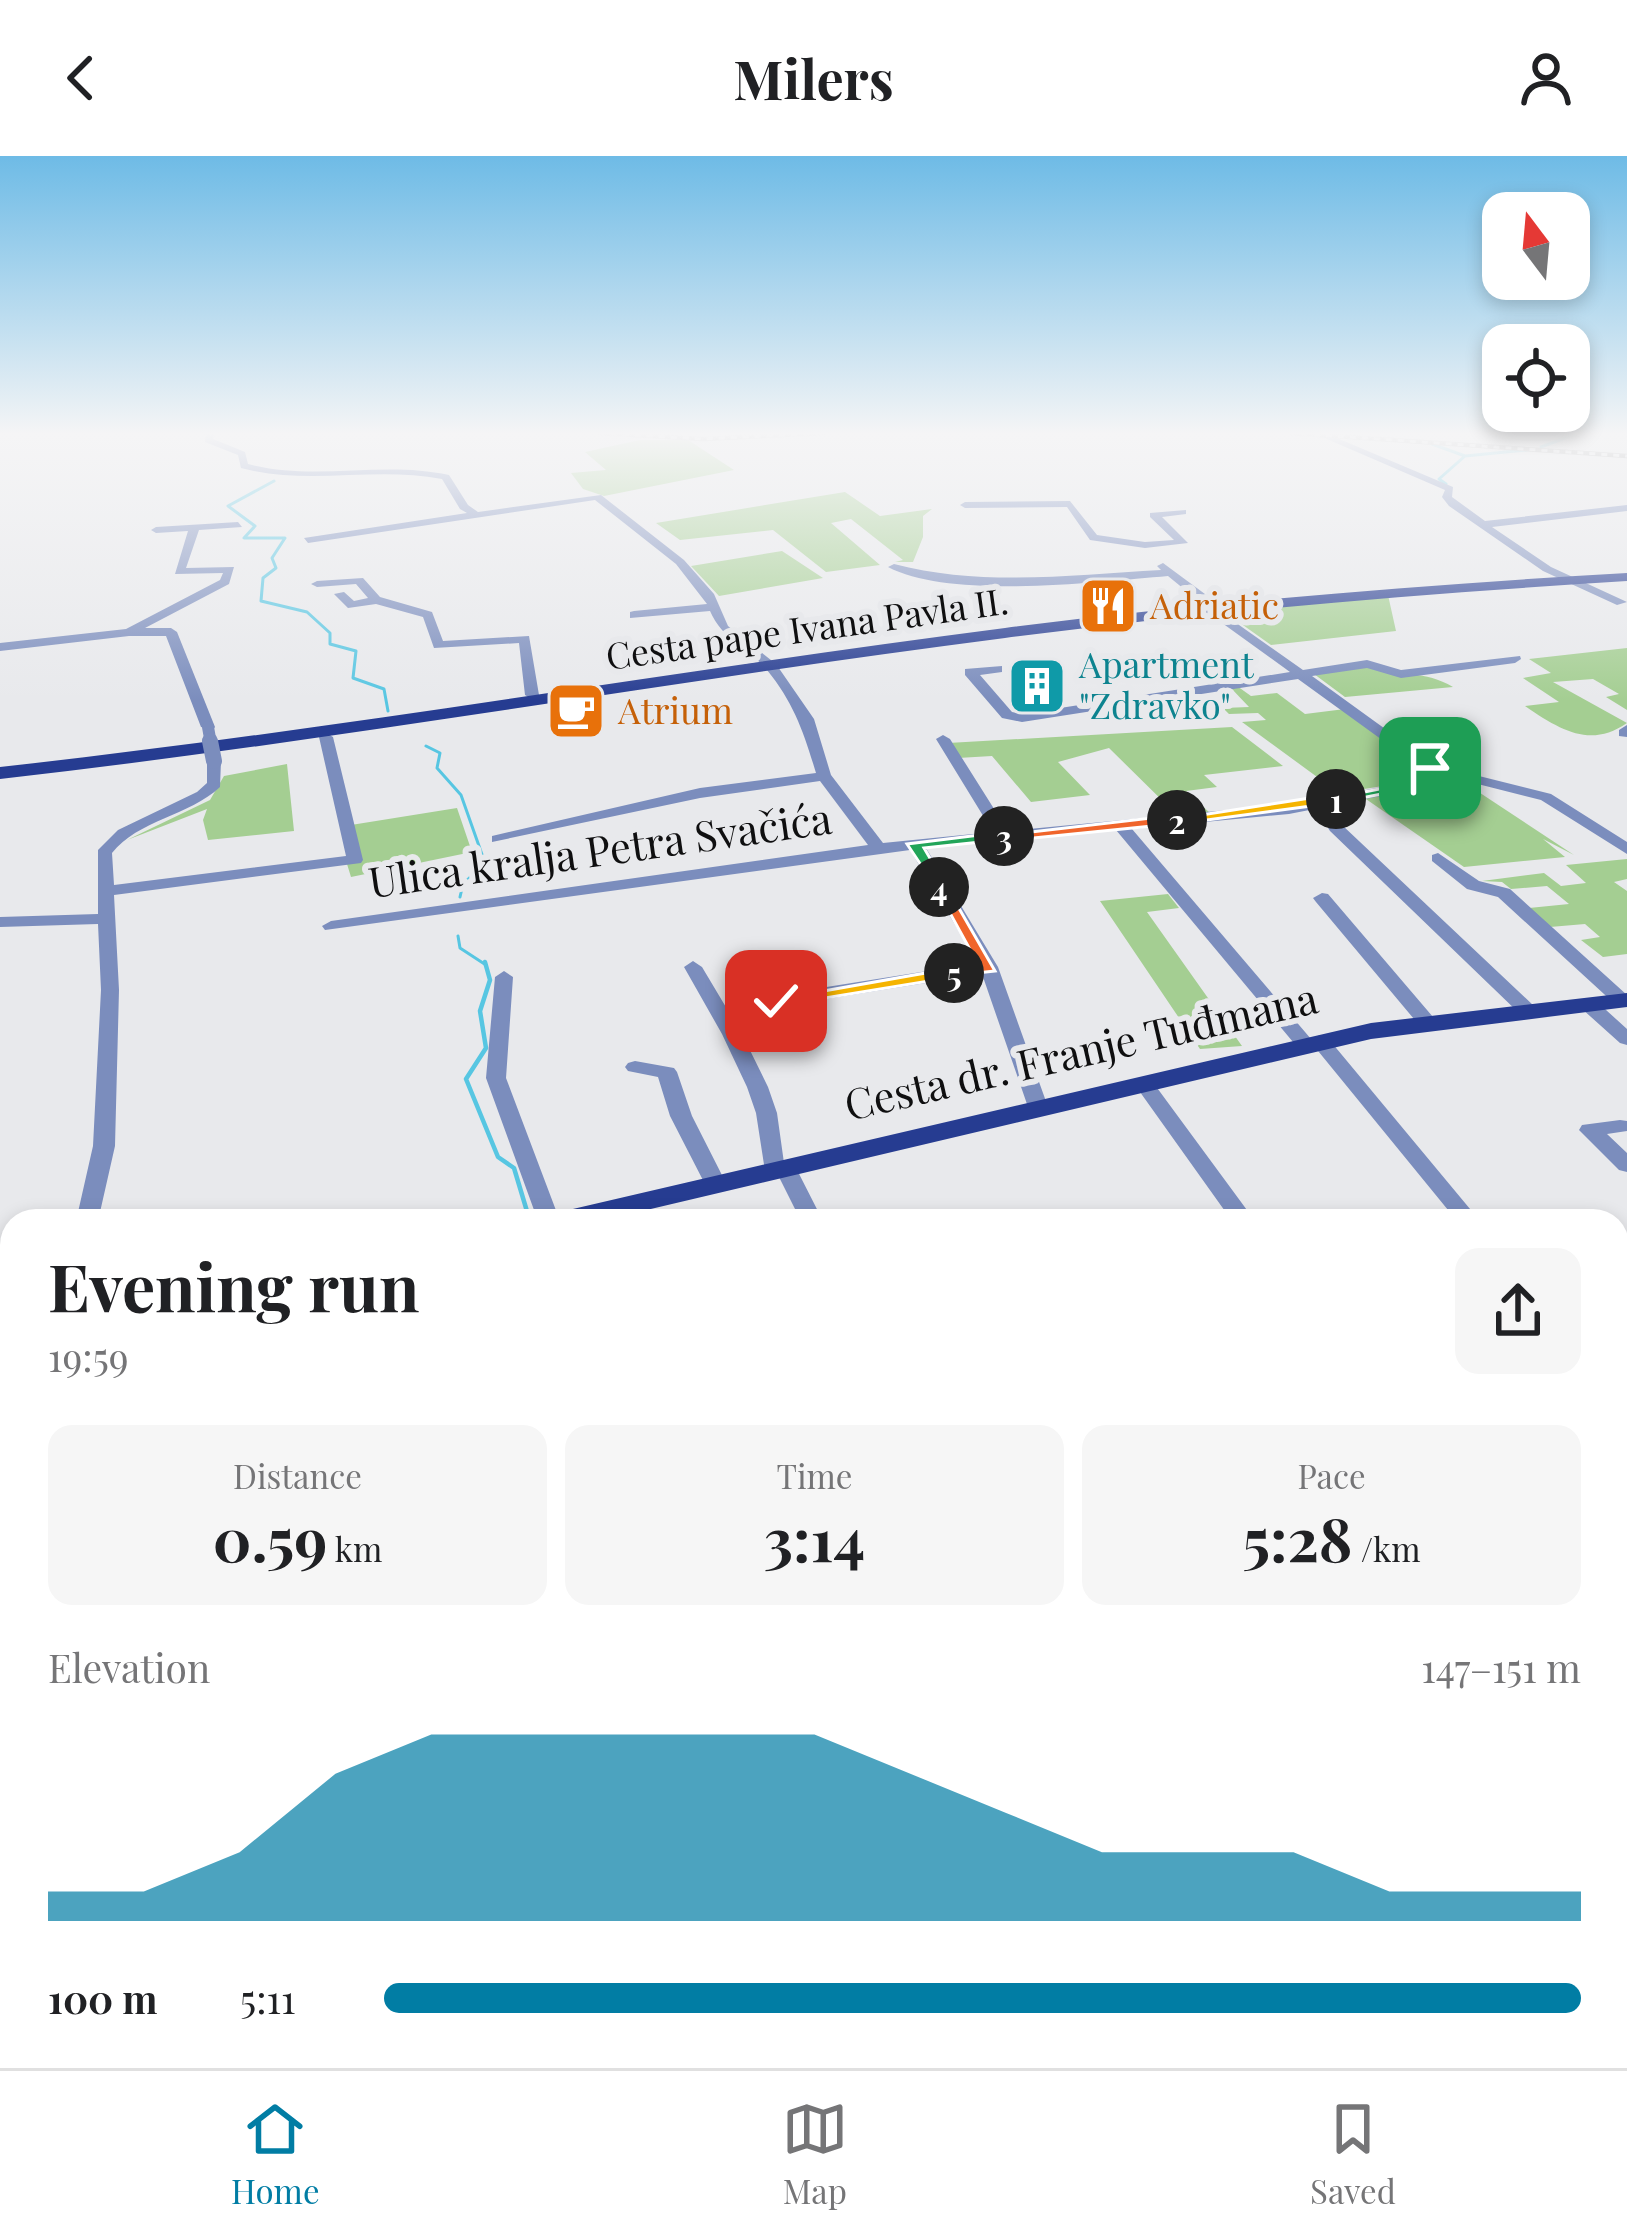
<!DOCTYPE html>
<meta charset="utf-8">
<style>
body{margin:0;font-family:"Playfair Display",serif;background:#f6f6f6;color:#202124;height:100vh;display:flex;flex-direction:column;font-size:45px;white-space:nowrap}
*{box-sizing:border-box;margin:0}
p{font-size:39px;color:#757577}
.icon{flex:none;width:66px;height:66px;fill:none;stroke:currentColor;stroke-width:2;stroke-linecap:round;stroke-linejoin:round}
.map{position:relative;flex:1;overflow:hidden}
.details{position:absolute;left:0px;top:1053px;width:1629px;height:861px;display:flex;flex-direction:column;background:#fff;border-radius:36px 36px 0 0;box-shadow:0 6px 18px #0003}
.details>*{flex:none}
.needle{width:78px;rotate:344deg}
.tools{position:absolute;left:1482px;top:36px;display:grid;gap:24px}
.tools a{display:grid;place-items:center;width:108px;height:108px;border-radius:24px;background:#fff;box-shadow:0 6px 18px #0003;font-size:60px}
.pin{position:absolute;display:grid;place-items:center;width:102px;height:102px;color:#fff;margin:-51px;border-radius:24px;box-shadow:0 6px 18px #0006}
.km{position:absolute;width:60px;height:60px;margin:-30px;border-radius:50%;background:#222;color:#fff;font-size:33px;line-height:60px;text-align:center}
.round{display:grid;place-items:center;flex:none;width:126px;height:126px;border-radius:24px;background:#f6f6f6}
.overview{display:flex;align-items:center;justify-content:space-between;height:204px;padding:0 48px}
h1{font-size:66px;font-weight:700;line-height:90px}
.figures{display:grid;grid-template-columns:repeat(3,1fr);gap:18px;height:204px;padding:12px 48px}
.figures div{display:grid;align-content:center;border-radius:24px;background:#f6f6f6;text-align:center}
.figures b{font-size:60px;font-weight:700}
.figures small{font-size:33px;font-weight:400}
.figures p{font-size:33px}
.chart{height:336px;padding:24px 48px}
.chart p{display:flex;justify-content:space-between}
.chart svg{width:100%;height:216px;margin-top:12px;fill:#017da4;opacity:.7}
ul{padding:0 48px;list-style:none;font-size:39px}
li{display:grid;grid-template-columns:192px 144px 1fr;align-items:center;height:90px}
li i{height:30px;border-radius:15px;background:#017da4}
header{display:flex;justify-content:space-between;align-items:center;height:156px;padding:0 48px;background:#fff;font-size:54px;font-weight:700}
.dock{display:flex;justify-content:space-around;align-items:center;height:168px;border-top:3px solid #e0e0e0;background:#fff;font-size:33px;color:#757577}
.dock a{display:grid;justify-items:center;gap:6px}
.dock .on{color:#017da4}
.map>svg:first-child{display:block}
.green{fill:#a4ce92}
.water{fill:#57c6e2}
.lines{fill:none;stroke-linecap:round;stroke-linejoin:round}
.stream-far1{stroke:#57c6e2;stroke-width:3}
.stream{stroke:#57c6e2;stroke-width:4.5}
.minor{fill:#7b8dbd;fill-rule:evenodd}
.major{fill:#263c91;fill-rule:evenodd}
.rail-casing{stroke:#7a7a7c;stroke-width:4.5}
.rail{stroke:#e8e9ec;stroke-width:3;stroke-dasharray:6;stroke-linecap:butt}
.minor-bridge-far1{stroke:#7b8dbd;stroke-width:12}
.minor-bridge{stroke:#7b8dbd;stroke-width:16}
.split-1{fill:#22a559;stroke:#fff;stroke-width:3}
.split-2{fill:#f5b400;stroke:#fff;stroke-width:3}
.split-3{fill:#f0652b;stroke:#fff;stroke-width:3}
.split-4{fill:#22a559;stroke:#fff;stroke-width:3}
.split-5{fill:#f0652b;stroke:#fff;stroke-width:3}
.split-6{fill:#f5b400;stroke:#fff;stroke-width:3}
.labels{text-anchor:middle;stroke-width:12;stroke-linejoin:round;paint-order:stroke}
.far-food-label{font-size:36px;fill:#c56008;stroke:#e8e9ec;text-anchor:start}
.far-street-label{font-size:36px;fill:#0f0f10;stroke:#e8e9ec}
.far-culture-label{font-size:36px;fill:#0d838f;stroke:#e8e9ec;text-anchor:start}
.street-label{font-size:42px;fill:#0f0f10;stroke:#e8e9ec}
</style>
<header><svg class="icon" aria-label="back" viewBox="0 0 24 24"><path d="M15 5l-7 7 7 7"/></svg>Milers<svg class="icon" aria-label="person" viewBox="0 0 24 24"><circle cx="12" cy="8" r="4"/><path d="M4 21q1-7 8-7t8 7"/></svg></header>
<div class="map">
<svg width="1627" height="1912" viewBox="0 0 1627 1912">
<rect width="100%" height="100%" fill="#e8e9ec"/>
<!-- green -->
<path class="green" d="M 640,284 L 688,284 L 734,314 L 604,340 L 583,333 L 571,317 L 606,314 L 585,296 Z
M 845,336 L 880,360 L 932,353 L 923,360 L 923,381 L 913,406 L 895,406 L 903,404 L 851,363 L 831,367 L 880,409 L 826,416 L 773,374 L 680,384 L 656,367 Z
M 782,395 L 823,422 L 719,440 L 691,410 Z
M 1388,439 L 1396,475 L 1271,489 L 1226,457 Z
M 1627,492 L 1627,554 L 1606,541 L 1619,538 L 1593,523 L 1553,526 L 1627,567 C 1592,591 1564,577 1525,550 L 1559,546 L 1523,522 L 1551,517 L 1529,503 Z
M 1368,510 C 1400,521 1425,514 1453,531 L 1345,541 L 1314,518 Z
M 1237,530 L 1251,540 L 1277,537 L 1305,558 L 1345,553 L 1439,621 L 1339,637 L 1242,566 L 1266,564 L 1258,557 L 1229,558 L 1223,552 L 1249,551 L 1230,531 Z
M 1232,571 L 1283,610 L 1204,619 L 1217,631 L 1186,635 L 1210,657 L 1178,660 L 1109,592 L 1058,606 L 1090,639 L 1031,646 L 992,600 L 958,602 L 948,587 Z
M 287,608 L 294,675 L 208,684 L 203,664 L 207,653 L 127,684 L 210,644 L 224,620 Z
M 1449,627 L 1465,627 L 1574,699 L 1543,683 L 1565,701 L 1464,711 L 1363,641 Z
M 457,652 L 472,696 L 351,721 L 347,708 L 351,669 Z
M 1627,703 L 1627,723 L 1614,726 L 1627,735 L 1627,798 L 1603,801 L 1581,784 L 1600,781 L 1585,768 L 1550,771 L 1529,752 L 1569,748 L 1547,730 L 1511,733 L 1502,726 L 1482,725 L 1544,717 L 1561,730 L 1586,727 L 1566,709 Z
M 1168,738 L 1179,752 L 1147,756 L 1242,890 L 1200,893 L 1100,745 Z"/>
<!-- water -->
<path class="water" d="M 1627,1421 L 1627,1912 L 1143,1912 L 1146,1902 L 1617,1902 L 1617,1422 Z
M 529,1902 L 1090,1902 L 1091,1912 L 530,1912 Z"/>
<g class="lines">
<!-- stream-far1 -->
<path class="stream-far1" d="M 1432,288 L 1465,300
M 1541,291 L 1578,277
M 274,325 L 228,350 L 255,370 L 244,382 L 285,382 L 272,402 L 276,412 L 263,422 L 261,445 L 307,456 L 330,477 L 330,488 L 356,495 L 353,522 L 384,533 L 388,555
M 1446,328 L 1439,323 L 1465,300 L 1527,294
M 426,590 L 440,597 L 437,612 L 461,639 L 485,707 L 463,728 L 460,741
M 458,780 L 460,792 L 486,809"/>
<!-- stream -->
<path class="stream" d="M 485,806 L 490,824 L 480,855 L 486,892 L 466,923 L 498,1001 L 514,1012 L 529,1062"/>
<!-- minor -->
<path class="minor" d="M 206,277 L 214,277 L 213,283 L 245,296 L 248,308 C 315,326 382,304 449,319 L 468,349 L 478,356 L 601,339 L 684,404 L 714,438 L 728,470 L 776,508 L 814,563 L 831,619 L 883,687 L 993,676 L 936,583 L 943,579 L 950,583 L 1008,675 L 1289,648 L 1443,620 L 1425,615 L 1298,523 L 1022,566 L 1002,562 L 965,519 L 965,513 L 1002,510 L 1002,516 L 980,519 L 1012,556 L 1022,558 L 1290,516 L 1211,459 L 1211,453 L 1215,452 L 1303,514 L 1367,504 L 1401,514 L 1520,500 L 1521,503 L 1515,507 L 1401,522 L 1367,512 L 1312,520 L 1435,609 L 1551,638 L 1627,686 L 1627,698 L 1541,644 L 1462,624 L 1289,658 L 1132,673 L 1311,883 L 1320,879 L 1327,881 L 1480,1065 L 1457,1065 L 1314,890 L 1305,894 L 1298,892 L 1116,674 L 926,692 L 998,811 L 1048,951 L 1038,957 L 1028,951 L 982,818 L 776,851 L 766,845 L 776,839 L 978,807 L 910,694 L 325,774 L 322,770 L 331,765 L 868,689 L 820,625 L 700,642 L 492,686 L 492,680 L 700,632 L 816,617 C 804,577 794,547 767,514 C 750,493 723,485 710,455 L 630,462 L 630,456 L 634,455 L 707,448 L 676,408 L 595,344 L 308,387 L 304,382 L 467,357 L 460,353 L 442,323 C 375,310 308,330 241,312 L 238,299 L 205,286 Z
M 1313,277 L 1325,277 L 1453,331 L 1452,341 L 1485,365 L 1627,349 L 1627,355 L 1492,371 L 1551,411 L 1627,446 L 1617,449 L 1543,415 L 1449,350 L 1442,341 L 1445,334 Z
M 1070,345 L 1097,379 L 1145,386 L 1174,384 L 1150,361 L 1150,357 L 1186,354 L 1186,358 L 1162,361 L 1188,387 L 1145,392 L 1090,384 L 1067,351 L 965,352 L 960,349 L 965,346 Z
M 238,366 L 242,371 L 199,374 L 186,412 L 234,411 L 229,428 L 145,472 L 171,472 L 177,476 L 215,571 L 213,574 L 201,571 L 166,480 L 129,480 L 0,495 L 0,487 L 126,473 L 220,424 L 223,417 L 175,418 L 188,375 L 156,377 L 151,374 L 156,371 Z
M 1163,407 L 1209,441 L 1209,447 L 1201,447 L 1168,420 C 1097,426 951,444 888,411 L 894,408 C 981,431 1072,419 1161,414 L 1157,410 Z
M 363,422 L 380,441 L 432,456 L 443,485 L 529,480 L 539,539 L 532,543 L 525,539 L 519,487 L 434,492 L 423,461 L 376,448 L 348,452 L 334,438 L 344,436 L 354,445 L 368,442 L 356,428 L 317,431 L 311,428 L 317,425 Z
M 1627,569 L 1627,581 L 1619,580 L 1619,574 Z
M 326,577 L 333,581 L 363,704 L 361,707 L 114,739 L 119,834 L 115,990 L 98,1065 L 76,1065 L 93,990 L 101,834 L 98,768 L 0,771 L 0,761 L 98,758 L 98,694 L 118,674 L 197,636 L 207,627 L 207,605 L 214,601 L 221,605 L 220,631 C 189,660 138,664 112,697 L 114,729 L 346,700 L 319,581 Z
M 1336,667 L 1342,669 L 1534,850 L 1537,854 L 1534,858 L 1520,858 L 1330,675 L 1328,672 Z
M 1438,697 L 1479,725 L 1510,733 L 1627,839 L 1627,850 L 1616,849 L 1498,741 L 1467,733 L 1432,705 L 1432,699 Z
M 1322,737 L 1328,738 L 1433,861 L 1436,865 L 1433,869 L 1419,869 L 1316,746 L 1313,742 Z
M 693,805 L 702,811 L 742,878 L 768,931 L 777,957 L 784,1007 L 794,1008 L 823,1065 L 801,1065 L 779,1021 L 768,1020 L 765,1015 L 756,957 L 747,931 L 722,878 L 684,811 Z
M 504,815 L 513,821 L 506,922 L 560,1065 L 538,1065 L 486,922 L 495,821 Z
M 1588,842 L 1595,844 L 1627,873 L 1627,889 L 1620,887 L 1581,852 L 1578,848 L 1581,844 Z
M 635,905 L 674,912 L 677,916 L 692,960 L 727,1029 L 724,1034 L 708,1034 L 670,960 L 658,921 L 628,915 L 625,911 L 628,907 Z
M 1145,923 L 1152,925 L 1255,1065 L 1232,1065 L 1135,929 Z
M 1620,964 L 1627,965 L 1627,975 L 1607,978 L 1627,997 L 1627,1016 L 1619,1014 L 1579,974 L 1582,969 Z
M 1627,1116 L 1627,1132 L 1617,1133 L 1617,1117 Z
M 1627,1380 L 1627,1404 L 1617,1406 L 1617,1382 Z
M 12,1625 L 12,1655 L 0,1659 L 0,1627 Z
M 98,1902 L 166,1902 L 162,1912 L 94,1912 Z"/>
<!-- major -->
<path class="major" d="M 1627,417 L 1627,425 C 1419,438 1211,455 1005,482 C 669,525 336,585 0,623 L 0,611 C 336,574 669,515 1005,472 C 1211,446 1419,429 1627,417 Z
M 1627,837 L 1627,851 L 1371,883 L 600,1065 L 545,1065 L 560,1056 L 1371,867 Z
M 12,1186 L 12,1210 L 0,1212 L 0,1188 Z"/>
<!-- rail casing -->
<g class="rail-casing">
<path id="rail" d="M 599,277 L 703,283 L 824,277
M 1290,277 L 1627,300"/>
</g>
<!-- rail -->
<use href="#rail" class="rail"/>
<!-- minor-bridge-far1 -->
<path class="minor-bridge-far1" d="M 208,571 L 211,588"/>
<!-- minor-bridge -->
<path class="minor-bridge" d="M 210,585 L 214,605"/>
</g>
<!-- sky -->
<linearGradient id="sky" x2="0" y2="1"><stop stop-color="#6ebbe6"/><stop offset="0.51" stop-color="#f5f5f6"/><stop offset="1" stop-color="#f5f5f6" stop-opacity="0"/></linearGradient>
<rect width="1627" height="545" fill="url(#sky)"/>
<!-- split-1 -->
<path class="split-1" d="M 1426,609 L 1463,622 L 1336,647 L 1329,643 L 1440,621 L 1426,615 Z"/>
<!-- split-2 -->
<path class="split-2" d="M 1336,638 L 1341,646 L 1177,668 L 1169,664 Z"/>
<!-- split-3 -->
<path class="split-3" d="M 1177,659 L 1182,667 L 1004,685 L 997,680 Z"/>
<!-- split-4 -->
<path class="split-4" d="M 1004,676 L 1009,683 L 924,692 L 947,731 L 939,736 L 907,688 Z"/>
<!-- split-5 -->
<path class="split-5" d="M 934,728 L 945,728 L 995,815 L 948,820 L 948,813 L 978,808 Z"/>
<!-- split-6 -->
<path class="split-6" d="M 954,812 L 960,820 L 776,850 L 767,845 Z"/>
<!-- icons -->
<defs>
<g id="restaurant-square" transform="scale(3)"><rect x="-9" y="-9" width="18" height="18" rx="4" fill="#e8710a" stroke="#e8e9ec"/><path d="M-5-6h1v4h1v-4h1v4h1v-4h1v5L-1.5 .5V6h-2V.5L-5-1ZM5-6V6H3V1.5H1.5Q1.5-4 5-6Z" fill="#fff"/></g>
<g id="building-square" transform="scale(3)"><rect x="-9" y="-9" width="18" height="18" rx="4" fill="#0f9aa8" stroke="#e8e9ec"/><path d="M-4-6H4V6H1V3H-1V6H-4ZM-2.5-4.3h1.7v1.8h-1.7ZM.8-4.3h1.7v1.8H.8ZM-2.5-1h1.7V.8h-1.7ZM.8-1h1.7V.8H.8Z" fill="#fff"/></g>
<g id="cafe-square" transform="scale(3)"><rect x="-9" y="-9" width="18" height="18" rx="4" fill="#e8710a" stroke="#e8e9ec"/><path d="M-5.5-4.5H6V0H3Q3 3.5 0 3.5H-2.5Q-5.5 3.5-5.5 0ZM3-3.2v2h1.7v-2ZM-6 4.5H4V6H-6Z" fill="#fff"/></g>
</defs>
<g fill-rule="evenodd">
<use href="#restaurant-square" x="1108" y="450"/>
<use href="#building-square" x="1037" y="530"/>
<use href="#cafe-square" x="576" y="555"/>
</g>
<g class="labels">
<!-- far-food labels -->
<g class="far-food-label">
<text x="1150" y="463">Adriatic</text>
<text x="618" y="568">Atrium</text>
</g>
<!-- far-street labels -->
<g class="far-street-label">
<text transform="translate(807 473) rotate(-8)" y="13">Cesta pape Ivana Pavla II.</text>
</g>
<!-- far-culture labels -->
<g class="far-culture-label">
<text x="1079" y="522">Apartment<tspan x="1079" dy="41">"Zdravko"</tspan></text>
</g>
<!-- street labels -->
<g class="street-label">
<text transform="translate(600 695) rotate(-8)" y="15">Ulica kralja Petra Svačića</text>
<text transform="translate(1081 896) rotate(-13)" y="15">Cesta dr. Franje Tuđmana</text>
</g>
</g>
</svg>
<div class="tools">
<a><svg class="needle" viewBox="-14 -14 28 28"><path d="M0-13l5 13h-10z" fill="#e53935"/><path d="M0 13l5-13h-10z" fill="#757577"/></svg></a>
<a><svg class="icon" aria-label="locate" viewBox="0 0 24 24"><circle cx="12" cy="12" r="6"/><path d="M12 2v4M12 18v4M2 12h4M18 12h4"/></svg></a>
</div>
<div class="pin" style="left:1430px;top:612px;background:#1e9e55"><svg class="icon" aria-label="arrive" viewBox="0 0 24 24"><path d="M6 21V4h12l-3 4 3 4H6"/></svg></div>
<div class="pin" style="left:776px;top:845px;background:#d93025"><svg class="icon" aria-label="check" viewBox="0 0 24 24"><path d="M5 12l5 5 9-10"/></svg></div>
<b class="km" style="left:1336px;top:643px">1</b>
<b class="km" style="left:1177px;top:664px">2</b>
<b class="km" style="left:1004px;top:680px">3</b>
<b class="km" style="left:939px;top:731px">4</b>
<b class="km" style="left:954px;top:817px">5</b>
<section class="details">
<div class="overview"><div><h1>Evening run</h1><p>19:59</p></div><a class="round"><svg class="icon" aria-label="share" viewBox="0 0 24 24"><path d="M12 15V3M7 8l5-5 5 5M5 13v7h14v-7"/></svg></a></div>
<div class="figures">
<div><p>Distance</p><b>0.59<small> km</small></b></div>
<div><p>Time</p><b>3:14</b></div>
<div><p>Pace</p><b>5:28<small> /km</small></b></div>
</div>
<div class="chart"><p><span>Elevation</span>147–151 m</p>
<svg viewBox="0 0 160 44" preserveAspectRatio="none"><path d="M0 44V38L10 38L20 30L30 14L40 6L50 6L60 6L70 6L80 6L90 14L100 22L110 30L120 30L130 30L140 38L150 38L160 38V44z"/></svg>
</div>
<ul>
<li><b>100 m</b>5:11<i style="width:100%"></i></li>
</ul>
</section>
</div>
<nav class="dock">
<a class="on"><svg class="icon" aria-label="home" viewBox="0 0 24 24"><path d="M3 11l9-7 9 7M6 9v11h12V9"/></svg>Home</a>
<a><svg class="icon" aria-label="map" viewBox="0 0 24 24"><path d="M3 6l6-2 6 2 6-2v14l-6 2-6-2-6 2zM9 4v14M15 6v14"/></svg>Map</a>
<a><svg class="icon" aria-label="saved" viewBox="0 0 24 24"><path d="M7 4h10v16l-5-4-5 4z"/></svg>Saved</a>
</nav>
